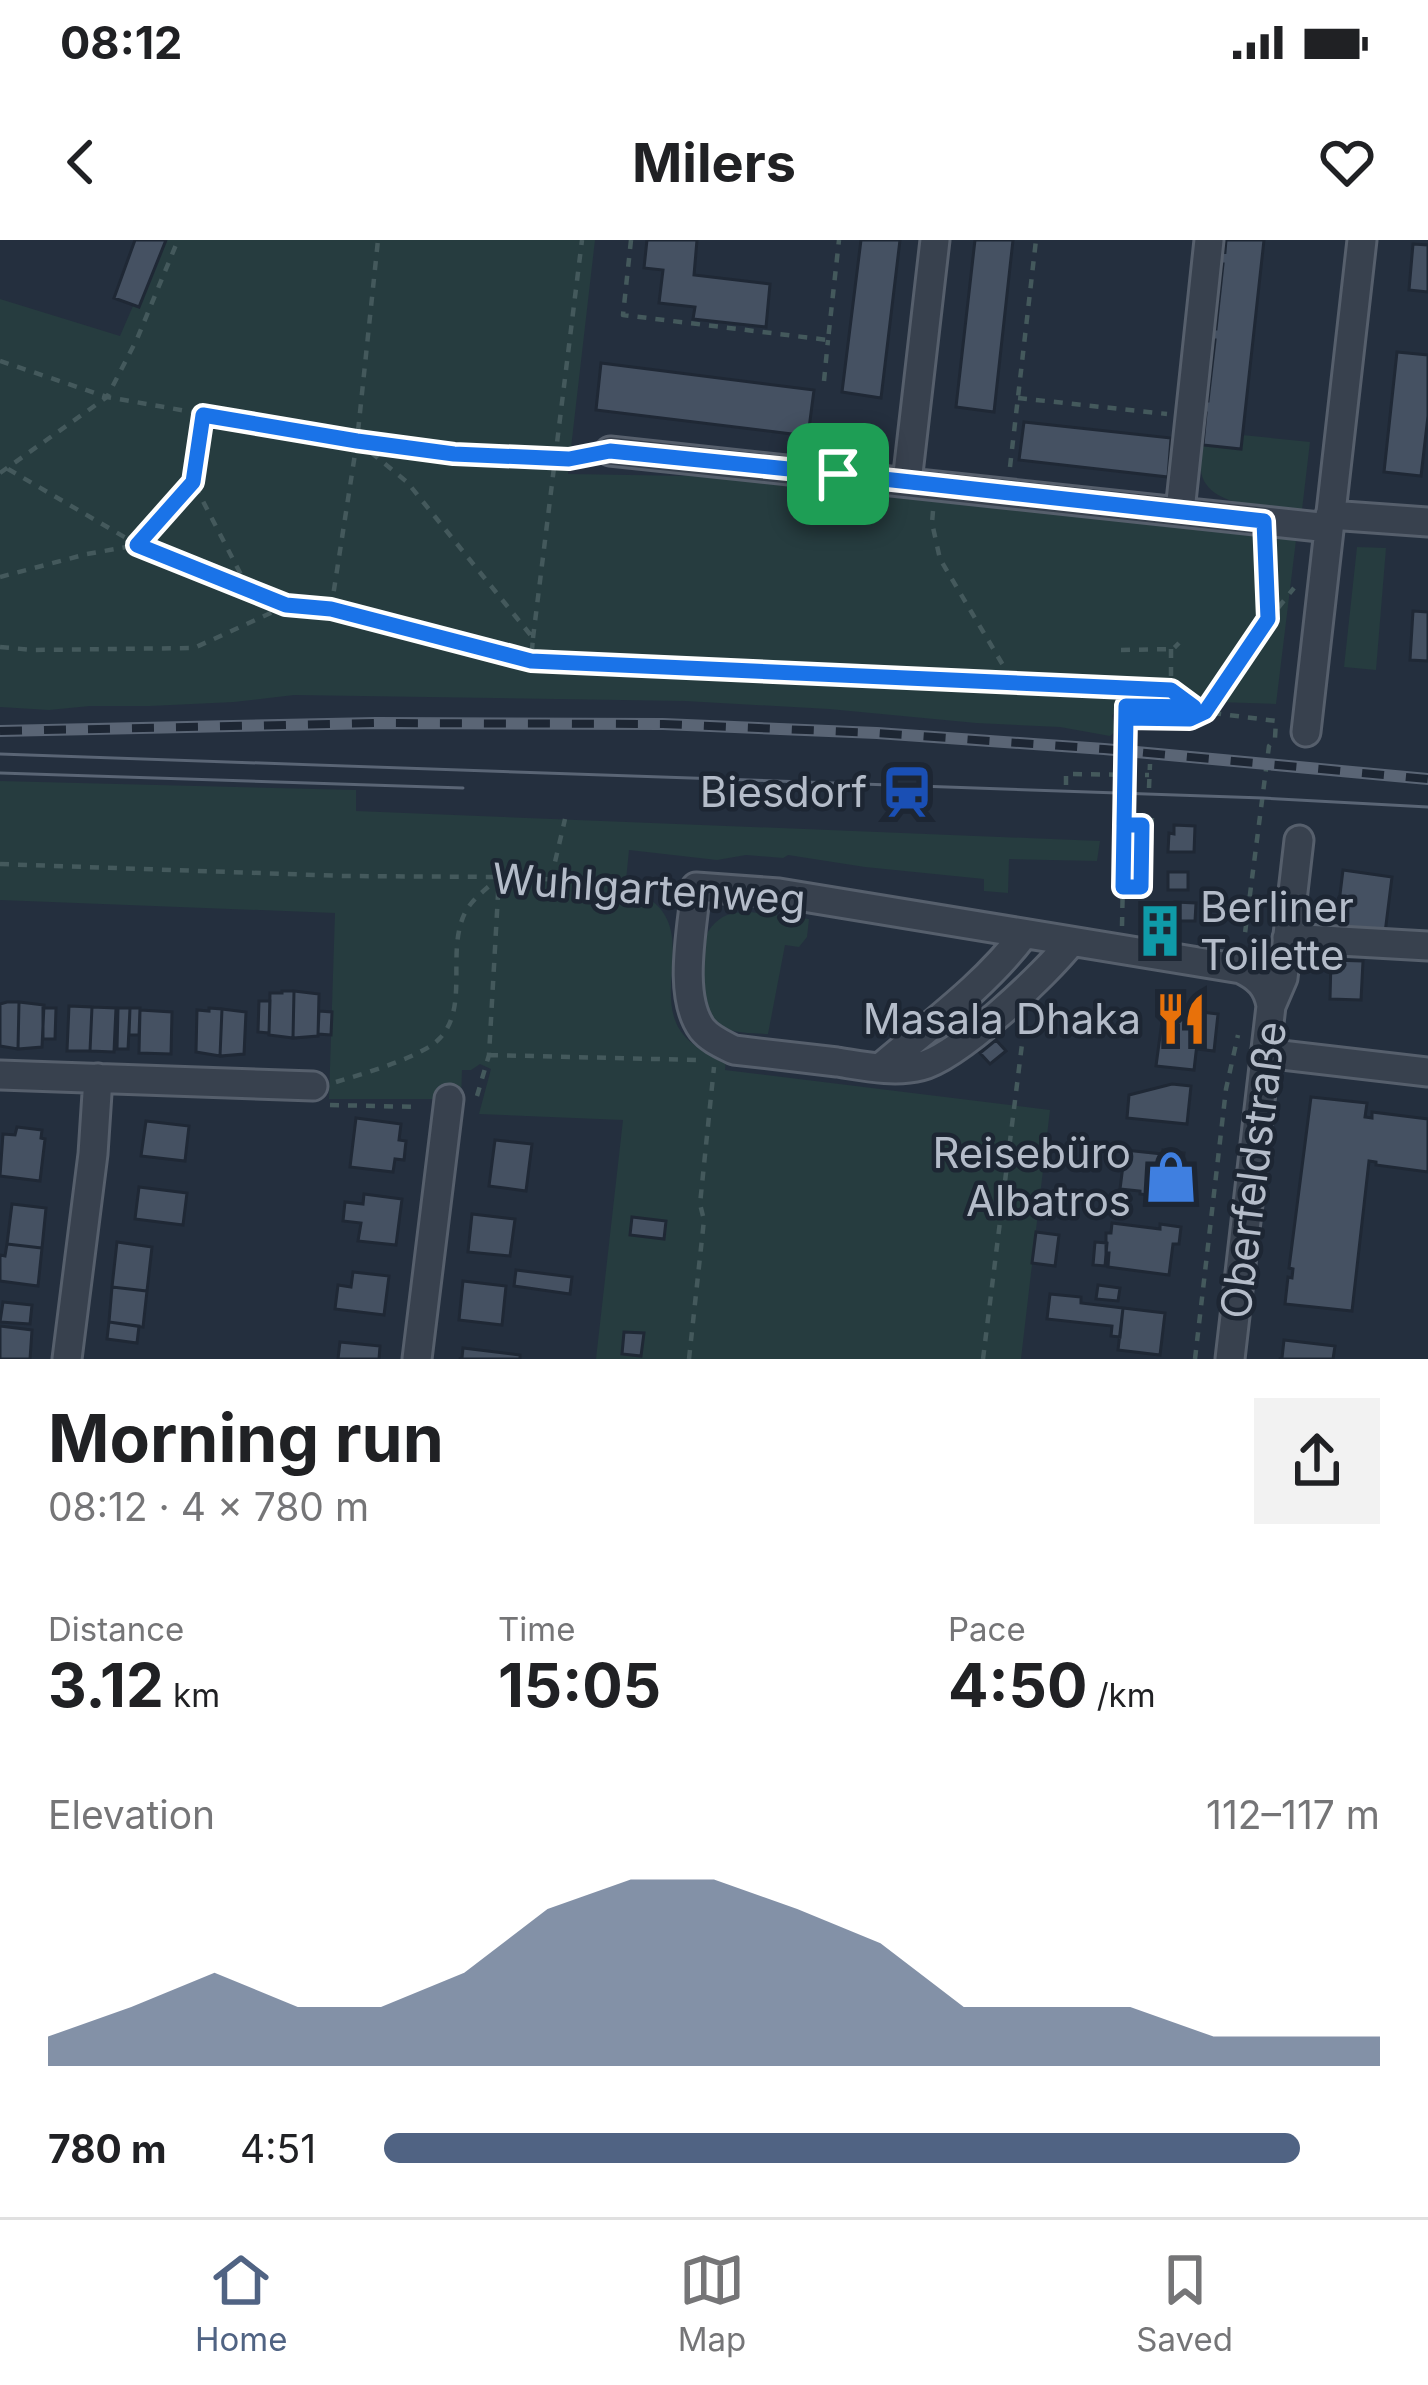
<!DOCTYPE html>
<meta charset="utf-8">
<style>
body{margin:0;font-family:Inter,sans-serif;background:#f2f2f2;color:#202124;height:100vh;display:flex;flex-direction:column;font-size:45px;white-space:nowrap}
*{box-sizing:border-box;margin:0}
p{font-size:39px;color:#757577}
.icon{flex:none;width:66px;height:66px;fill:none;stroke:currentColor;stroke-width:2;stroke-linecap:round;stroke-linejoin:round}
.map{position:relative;height:1119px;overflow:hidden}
.sheet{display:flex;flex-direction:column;background:#fff;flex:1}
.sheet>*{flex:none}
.pin{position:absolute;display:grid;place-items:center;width:102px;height:102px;color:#fff;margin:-51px;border-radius:24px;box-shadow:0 6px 18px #0006}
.round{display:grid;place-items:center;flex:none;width:126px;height:126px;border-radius:0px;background:#f2f2f2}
.summary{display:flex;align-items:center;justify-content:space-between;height:204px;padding:0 48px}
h1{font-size:66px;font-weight:700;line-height:90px}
.stats{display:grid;grid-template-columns:repeat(3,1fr);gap:18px;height:204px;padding:12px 48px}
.stats div{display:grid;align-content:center}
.stats b{font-size:60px;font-weight:700}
.stats small{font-size:33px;font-weight:400}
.stats p{font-size:33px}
.chart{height:336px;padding:24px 48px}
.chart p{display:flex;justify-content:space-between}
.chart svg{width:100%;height:216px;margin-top:12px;fill:#506383;opacity:.7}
ul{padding:0 48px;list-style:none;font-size:39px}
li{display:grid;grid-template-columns:192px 144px 1fr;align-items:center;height:90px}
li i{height:30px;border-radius:15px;background:#506383}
.status{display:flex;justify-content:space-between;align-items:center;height:84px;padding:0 60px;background:#fff;direction:ltr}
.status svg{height:33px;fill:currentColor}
header{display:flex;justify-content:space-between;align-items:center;height:156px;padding:0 48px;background:#fff;font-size:54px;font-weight:700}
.tabs{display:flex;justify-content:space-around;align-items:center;height:168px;border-top:3px solid #e0e0e0;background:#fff;font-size:33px;color:#757577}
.tabs a{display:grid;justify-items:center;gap:6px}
.tabs .current{color:#506383}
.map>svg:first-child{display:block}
.green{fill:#263c3f}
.building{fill:#455162;stroke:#1f2835;stroke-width:3}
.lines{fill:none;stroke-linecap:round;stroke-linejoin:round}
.minor-casing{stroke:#565f6c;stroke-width:33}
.path{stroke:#44595c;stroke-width:4.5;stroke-dasharray:9 9;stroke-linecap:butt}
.minor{stroke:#38414e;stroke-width:27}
.tram{stroke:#5a6575;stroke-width:3}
.rail-casing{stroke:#5a6575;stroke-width:12}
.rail{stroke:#1d2633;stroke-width:8;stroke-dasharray:22;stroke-linecap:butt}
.path-bridge{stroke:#44595c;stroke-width:4.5;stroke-dasharray:9 9;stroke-linecap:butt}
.route-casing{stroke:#fff;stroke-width:24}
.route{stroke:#1a73e8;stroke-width:15}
.labels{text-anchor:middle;stroke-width:9;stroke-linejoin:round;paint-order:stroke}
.poi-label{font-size:42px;fill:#b4bcc9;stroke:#1d2633;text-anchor:end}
.street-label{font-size:42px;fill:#b4bcc9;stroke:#1d2633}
</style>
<div class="status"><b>08:12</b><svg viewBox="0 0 49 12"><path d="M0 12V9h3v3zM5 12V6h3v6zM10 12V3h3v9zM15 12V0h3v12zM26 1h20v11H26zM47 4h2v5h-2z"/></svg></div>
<header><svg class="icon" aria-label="back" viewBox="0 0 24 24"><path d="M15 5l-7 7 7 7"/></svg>Milers<svg class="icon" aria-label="heart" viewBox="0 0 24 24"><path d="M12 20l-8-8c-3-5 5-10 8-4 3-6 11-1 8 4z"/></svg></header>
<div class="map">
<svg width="1428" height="1119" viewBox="0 0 1428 1119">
<rect width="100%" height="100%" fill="#242f3e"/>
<!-- green -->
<path class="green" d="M 166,0 L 595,0 L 568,234 L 752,237 L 1296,300 L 1276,464 L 1122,459 L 1112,476 L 1116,491 L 1110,496 L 1060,487 L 976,483 L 829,469 L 685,461 L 294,455 L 234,462 L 150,466 L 90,466 L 49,470 L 0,467 L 0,59 L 120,96 L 133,66 L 139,66 Z
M 1242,195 L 1310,202 L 1302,270 C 1276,268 1222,268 1206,244 C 1198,233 1201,218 1203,205 L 1240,209 Z
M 1357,307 L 1386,308 L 1376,430 L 1344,427 Z
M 0,541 L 356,550 L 356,571 L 1100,601 L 1097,621 L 1009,619 L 1008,653 L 984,651 L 984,639 L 865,627 L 788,615 L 783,618 L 746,615 L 717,620 L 629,610 L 625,650 C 634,653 645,656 652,661 C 707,703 623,790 726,819 L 725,830 L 1050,870 L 1021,1119 L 596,1119 L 623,880 L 479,874 L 491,829 L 480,824 L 471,830 L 462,830 L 461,859 L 329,859 L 335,673 L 0,660 Z
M 750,672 L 809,679 L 807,697 L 799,707 L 785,705 L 768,794 C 753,793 734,794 721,786 C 694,769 692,704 715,683 C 725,673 736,672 750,672 Z"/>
<!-- building -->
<path class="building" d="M 135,0 L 166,0 L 139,67 L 114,58 Z
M 647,0 L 697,0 L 694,35 L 770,44 L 766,87 L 693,79 L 695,67 L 659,63 L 663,30 L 644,28 Z
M 861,0 L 900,0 L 881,158 L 842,152 Z
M 975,0 L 1013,0 L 994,172 L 956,167 Z
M 1226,0 L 1264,0 L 1241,209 L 1203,205 L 1206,173 L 1203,173 L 1205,161 L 1208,161 L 1215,100 L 1212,100 L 1213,89 L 1216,89 L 1223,24 L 1221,24 L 1222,11 L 1225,12 Z
M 1413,4 L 1428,5 L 1428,52 L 1409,50 Z
M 1397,112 L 1428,115 L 1428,176 L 1421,236 L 1384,232 Z
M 601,123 L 814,150 L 808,196 L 596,170 Z
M 1024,182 L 1171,198 L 1168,237 L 1019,220 Z
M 1413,371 L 1428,372 L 1428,421 L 1410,420 Z
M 1174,585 L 1195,586 L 1194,612 L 1168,612 L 1169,593 L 1174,594 Z
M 1343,630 L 1392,637 L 1385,693 L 1336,687 Z
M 1168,632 L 1188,632 L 1188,650 L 1168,650 Z
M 1175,662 L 1196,663 L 1195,681 L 1174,681 Z
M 1331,720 L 1363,721 L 1361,760 L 1330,759 Z
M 282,751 L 294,751 L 293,798 L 269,795 L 270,753 L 282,753 Z
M 294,751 L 319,754 L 318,796 L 293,798 Z
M 259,761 L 270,761 L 269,793 L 258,792 Z
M 7,762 L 19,762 L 18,809 L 0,806 L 0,764 Z
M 19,762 L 44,765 L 42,807 L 18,809 Z
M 69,766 L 92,767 L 90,811 L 67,811 Z
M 92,767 L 116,768 L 114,812 L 90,811 Z
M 43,768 L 56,768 L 55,799 L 43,799 Z
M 118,768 L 130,768 L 128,809 L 117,809 Z
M 130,768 L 140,768 L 139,795 L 129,795 Z
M 209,768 L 222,769 L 220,816 L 196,812 L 197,770 L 209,771 Z
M 222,769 L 246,772 L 244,814 L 220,816 Z
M 140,770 L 172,772 L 171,814 L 139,813 Z
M 319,771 L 332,772 L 331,795 L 318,794 Z
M 1201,772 L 1218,774 L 1214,811 L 1197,809 Z
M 1163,774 L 1200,778 L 1194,830 L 1156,826 Z
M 996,800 L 1006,811 L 990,824 L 980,813 Z
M 1172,844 L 1191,846 L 1187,884 L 1127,878 L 1129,855 Z
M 1311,857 L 1367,863 L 1365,877 L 1372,878 L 1372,872 L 1428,879 L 1428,932 L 1376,925 L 1376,922 L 1369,921 L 1352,1071 L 1285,1064 L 1288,1037 L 1292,1038 L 1293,1029 L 1289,1028 Z
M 356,878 L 401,884 L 399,900 L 406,901 L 404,920 L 395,919 L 393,932 L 350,927 Z
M 146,881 L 189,886 L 185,921 L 141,916 Z
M 17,887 L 42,890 L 41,898 L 45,899 L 40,941 L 0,936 L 3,894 L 15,895 Z
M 495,900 L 532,904 L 526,951 L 489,946 Z
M 1125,910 L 1163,914 L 1163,910 L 1184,913 L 1179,959 L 1140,954 L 1140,951 L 1120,949 Z
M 139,947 L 187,953 L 183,985 L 135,979 Z
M 364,954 L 402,959 L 396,1005 L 358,1001 L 361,983 L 343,981 L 345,962 L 363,964 Z
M 12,964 L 46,968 L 42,1008 L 7,1004 Z
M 472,974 L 515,979 L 510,1016 L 468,1012 Z
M 632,977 L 666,981 L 664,999 L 630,995 Z
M 1112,983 L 1160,989 L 1160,984 L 1181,987 L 1179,1004 L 1173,1004 L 1169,1035 L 1108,1027 L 1109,1013 L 1106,1013 L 1106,993 L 1111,993 Z
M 1036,992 L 1059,995 L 1055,1026 L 1032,1023 Z
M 117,1002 L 152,1007 L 147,1051 L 112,1047 Z
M 1095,1002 L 1107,1003 L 1105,1026 L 1093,1025 Z
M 7,1004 L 42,1008 L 38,1046 L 0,1041 L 0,1015 L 5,1016 Z
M 516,1030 L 572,1037 L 570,1054 L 514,1046 Z
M 353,1032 L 389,1036 L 384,1075 L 335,1069 L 338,1045 L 351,1047 Z
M 463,1041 L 506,1046 L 502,1085 L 459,1080 Z
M 1098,1045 L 1120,1048 L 1118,1061 L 1096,1059 Z
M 112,1047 L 147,1051 L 143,1087 L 109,1082 Z
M 1050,1054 L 1081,1057 L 1081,1063 L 1123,1068 L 1120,1097 L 1111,1096 L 1112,1086 L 1047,1079 Z
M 3,1062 L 32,1065 L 30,1084 L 0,1082 Z
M 1123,1068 L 1165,1073 L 1160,1115 L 1118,1110 Z
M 109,1082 L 139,1086 L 137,1103 L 107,1099 Z
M 0,1086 L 32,1090 L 30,1119 L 0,1119 Z
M 624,1092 L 644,1093 L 641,1116 L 622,1114 Z
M 1284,1100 L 1335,1106 L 1333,1119 L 1279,1119 L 1282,1118 Z
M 340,1102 L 380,1106 L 379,1119 L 338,1119 Z
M 463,1108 L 520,1115 L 520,1119 L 459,1119 L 462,1118 Z"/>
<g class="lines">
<!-- minor casing -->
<g class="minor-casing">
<path id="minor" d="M 610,211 L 1329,288
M 907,242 L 935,0
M 1180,271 L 1209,0
M 1330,275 L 1428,282
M 1306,492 L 1362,0
M 1287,698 L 1428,706
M 1071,702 C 1046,734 958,817 921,826 C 894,833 863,826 837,822 C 802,818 768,814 734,810 C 722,804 710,799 702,789 C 677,755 693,686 696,647 L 779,653 L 1241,729 C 1258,737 1268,747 1271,766
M 1265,813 L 1428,832
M 880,828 C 929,786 985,746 1024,694
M 0,835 L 313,846
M 67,1119 L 93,914 L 98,838
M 417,1119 L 449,859
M 1230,1119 L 1271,766 L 1283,738 L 1299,600"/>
</g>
<!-- path -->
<path class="path" d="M 631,0 L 623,75 L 828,100 L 839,0
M 0,121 L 107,157 L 357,201 L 454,214 L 569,219 L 587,216
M 824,141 L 828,100
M 1018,158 L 1167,174
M 203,175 L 193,242 L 249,350
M 357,201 L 407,242 L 533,398 L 531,421
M 1010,227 L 1036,0
M 8,229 L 138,305 L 193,242
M 0,233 L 107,157 L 137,99 L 178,0
M 933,271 L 932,283 L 940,319 L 1013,442
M 1264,307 L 1269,379
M 0,337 L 87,314 L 138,305 L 286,366 L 331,369 L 531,421 L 1171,450 L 1205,472 L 1276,481 L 1275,498 L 1269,506 L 1244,701
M 331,369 L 357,201 L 378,0
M 533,398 L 582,0
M 0,407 L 33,410 L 194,408 L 286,366
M 1171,409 L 1171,450
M 1121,410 L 1173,409 L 1179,403
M 1194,467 L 1126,466 L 1126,478 L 1189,479 L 1205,472 L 1246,408 L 1294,348
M 1066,545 L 1066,534 L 1149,535
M 1149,548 L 1150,524
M 1124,585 L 1142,585 L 1142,605 L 1151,605
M 1151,605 L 1152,577
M 0,624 L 344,636 L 499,637 L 672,645
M 551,639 L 565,579
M 1123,647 L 1141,647 L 1142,605
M 1122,686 L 1124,589
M 489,815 L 697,820
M 336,842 C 362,834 423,817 440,798 C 470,766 445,709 466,671 C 473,658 489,647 499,637
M 477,856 L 489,815 L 499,637
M 330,865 L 420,867
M 689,1119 L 704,980 L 700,964 L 714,827
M 983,1119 L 1023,796 L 1020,792
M 1195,1119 L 1226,849 L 1238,795"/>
<!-- minor -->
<use href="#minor" class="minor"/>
<!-- tram -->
<path class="tram" d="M 0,514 L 1263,558 L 1428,567
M 0,533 L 463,548"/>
<!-- rail casing -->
<g class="rail-casing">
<path id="rail" d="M 0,491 L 376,483 L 663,484 L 877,493 L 1104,509 L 1428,539"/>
</g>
<!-- rail -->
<use href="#rail" class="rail"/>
<!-- path-bridge -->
<path class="path-bridge" d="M 1124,589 L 1126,478"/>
</g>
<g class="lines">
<!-- route casing -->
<g class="route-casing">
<path id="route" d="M 838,234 L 610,211 L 569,219 L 454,214 L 357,201 L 203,175 L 193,242 L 137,305 L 286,365 L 331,369 L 531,421 L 1171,450 L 1194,467 L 1126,466 C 1125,526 1124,587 1123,647 L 1141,647 L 1142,585 L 1124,585 L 1126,478 L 1190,479 L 1205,472 L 1268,379 L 1264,281 L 838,234"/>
</g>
<!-- route -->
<use href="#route" class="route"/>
</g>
<!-- icons -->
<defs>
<g id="station-bare" transform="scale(4.14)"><path d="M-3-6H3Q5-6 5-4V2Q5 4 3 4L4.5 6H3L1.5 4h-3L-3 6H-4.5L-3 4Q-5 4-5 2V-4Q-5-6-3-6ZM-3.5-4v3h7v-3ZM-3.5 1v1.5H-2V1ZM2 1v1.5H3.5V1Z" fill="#1a4fb4" stroke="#1d2633" stroke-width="2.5" paint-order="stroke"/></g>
<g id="building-bare" transform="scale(4.14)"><path d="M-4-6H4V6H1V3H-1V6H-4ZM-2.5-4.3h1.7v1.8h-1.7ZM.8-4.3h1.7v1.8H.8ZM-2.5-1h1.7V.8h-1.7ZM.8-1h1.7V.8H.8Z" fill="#0f9aa8" stroke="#1d2633" stroke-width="2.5" paint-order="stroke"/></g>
<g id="restaurant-bare" transform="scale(4.14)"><path d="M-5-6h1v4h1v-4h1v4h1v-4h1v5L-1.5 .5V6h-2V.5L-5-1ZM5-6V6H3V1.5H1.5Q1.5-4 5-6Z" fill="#e8710a" stroke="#1d2633" stroke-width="2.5" paint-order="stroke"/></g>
<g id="shop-bare" transform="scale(4.14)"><path d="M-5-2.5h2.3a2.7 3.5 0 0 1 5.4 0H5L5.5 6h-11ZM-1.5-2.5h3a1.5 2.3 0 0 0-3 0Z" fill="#3f7fe0" stroke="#1d2633" stroke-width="2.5" paint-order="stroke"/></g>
</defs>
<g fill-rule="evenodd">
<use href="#station-bare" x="907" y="552"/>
<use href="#building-bare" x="1160" y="691"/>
<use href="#restaurant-bare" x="1181" y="779"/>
<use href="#shop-bare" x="1171" y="937"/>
</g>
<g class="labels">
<!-- poi labels -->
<g class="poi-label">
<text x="867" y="567">Biesdorf</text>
<text x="1200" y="682" text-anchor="start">Berliner<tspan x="1200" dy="48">Toilette</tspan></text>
<text x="1141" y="794">Masala Dhaka</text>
<text x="1131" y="928">Reisebüro<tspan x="1131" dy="48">Albatros</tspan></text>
</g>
<!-- street labels -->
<g class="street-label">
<text transform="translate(649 649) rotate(4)" y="15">Wuhlgartenweg</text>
<text transform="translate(1253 930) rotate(-83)" y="15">Oberfeldstraße</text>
</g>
</g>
</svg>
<div class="pin" style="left:838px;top:234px;background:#1e9e55"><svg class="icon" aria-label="arrive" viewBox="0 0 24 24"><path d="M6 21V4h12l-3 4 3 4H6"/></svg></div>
</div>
<section class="sheet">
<div class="summary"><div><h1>Morning run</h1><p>08:12 · 4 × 780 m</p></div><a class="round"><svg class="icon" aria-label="share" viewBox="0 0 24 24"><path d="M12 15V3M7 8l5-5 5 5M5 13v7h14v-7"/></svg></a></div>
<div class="stats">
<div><p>Distance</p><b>3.12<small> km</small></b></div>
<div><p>Time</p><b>15:05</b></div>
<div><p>Pace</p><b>4:50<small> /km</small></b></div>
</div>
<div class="chart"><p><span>Elevation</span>112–117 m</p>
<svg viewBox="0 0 160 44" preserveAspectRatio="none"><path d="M0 44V38L10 32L20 25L30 32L40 32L50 25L60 12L70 6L80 6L90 12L100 19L110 32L120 32L130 32L140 38L150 38L160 38V44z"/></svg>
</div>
<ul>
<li><b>780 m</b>4:51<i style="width:92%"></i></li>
</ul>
</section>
<nav class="tabs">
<a class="current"><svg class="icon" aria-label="home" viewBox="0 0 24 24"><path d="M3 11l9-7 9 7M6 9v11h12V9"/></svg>Home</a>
<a><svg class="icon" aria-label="map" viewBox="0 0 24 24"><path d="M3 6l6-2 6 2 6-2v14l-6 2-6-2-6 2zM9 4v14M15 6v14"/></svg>Map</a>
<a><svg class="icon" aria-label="saved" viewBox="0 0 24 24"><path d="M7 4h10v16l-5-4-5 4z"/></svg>Saved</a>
</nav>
